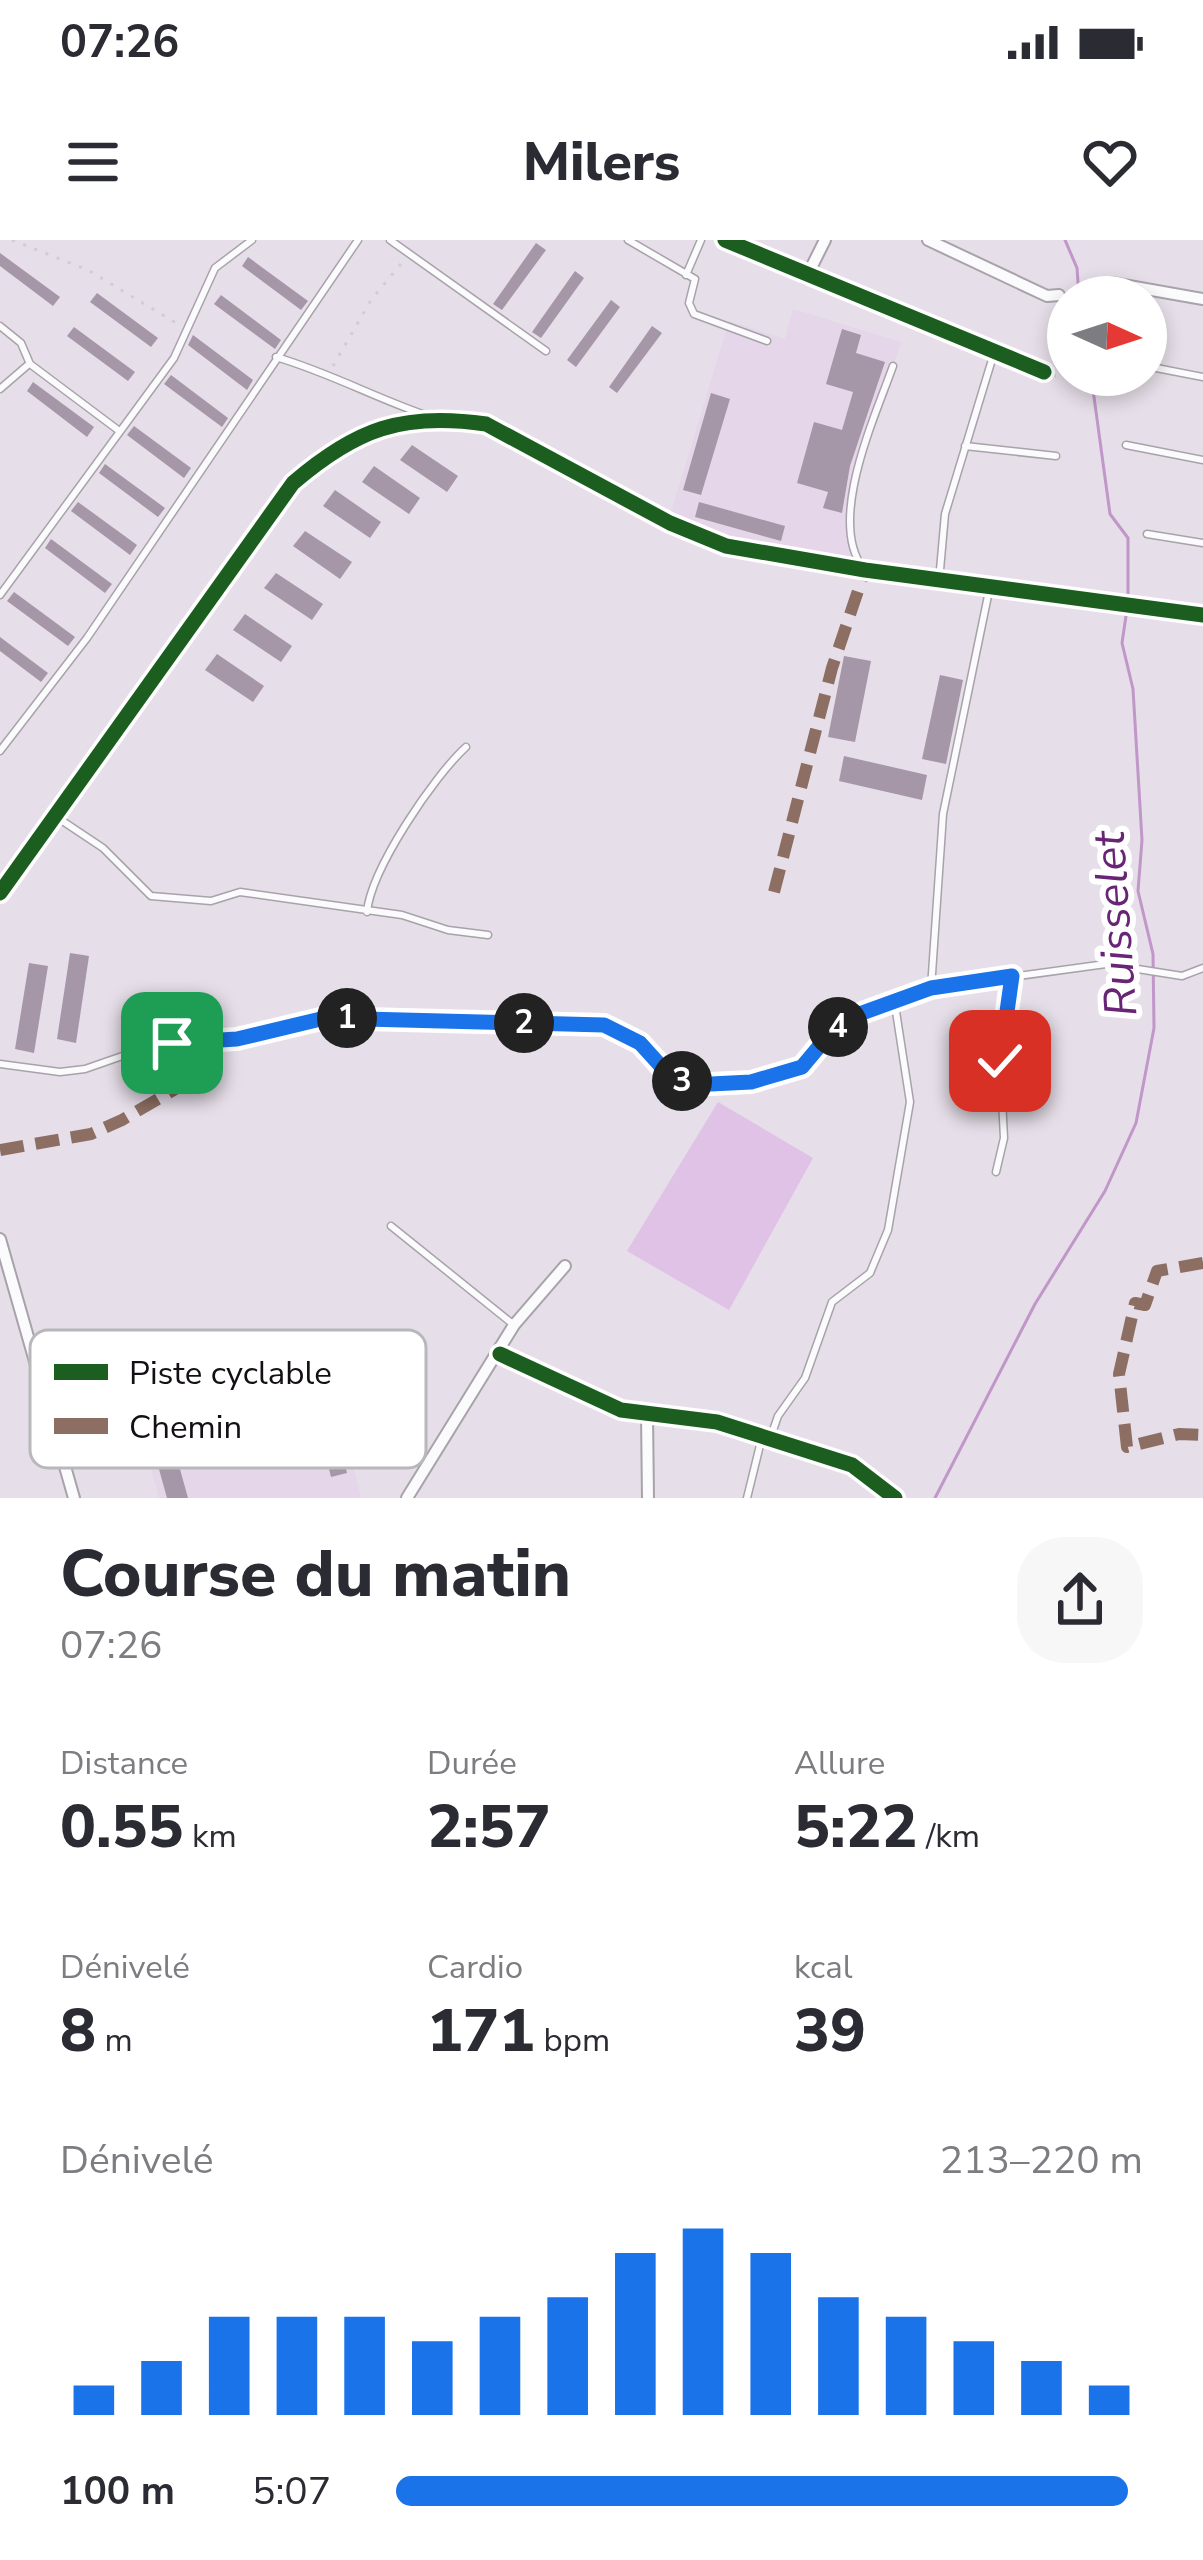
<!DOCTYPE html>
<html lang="fr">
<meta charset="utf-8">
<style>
body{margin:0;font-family:"Nunito Sans",sans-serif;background:#f7f7f7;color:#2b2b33;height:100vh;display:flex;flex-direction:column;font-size:45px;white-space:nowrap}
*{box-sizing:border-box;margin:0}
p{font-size:39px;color:#7c7c81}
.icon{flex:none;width:66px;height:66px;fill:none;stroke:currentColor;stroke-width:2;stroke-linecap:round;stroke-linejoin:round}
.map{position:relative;height:1258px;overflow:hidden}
.panel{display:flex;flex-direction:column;background:#fff;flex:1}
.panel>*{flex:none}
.needle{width:78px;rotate:93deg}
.buttons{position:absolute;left:1047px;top:36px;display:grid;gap:24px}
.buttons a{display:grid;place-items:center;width:120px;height:120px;border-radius:50%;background:#fff;box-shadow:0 6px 18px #0003;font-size:60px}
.pin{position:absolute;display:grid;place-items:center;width:102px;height:102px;color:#fff;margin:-51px;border-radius:24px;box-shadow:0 6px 18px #0006}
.km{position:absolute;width:60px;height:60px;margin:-30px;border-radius:50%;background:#222;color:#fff;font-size:33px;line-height:60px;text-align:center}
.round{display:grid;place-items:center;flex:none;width:126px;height:126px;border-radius:48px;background:#f7f7f7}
.head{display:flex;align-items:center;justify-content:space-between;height:204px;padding:0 60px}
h1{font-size:66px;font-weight:800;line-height:90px}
.metrics{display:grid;grid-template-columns:repeat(3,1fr);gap:18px;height:204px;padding:12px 60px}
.metrics div{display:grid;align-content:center}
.metrics b{font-size:60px;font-weight:800}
.metrics small{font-size:33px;font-weight:400}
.metrics p{font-size:33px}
.chart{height:336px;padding:24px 60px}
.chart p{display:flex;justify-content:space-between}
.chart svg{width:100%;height:216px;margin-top:12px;stroke:#1a73e8;stroke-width:6}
ul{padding:0 60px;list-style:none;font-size:39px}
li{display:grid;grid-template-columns:192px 144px 1fr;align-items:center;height:90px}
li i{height:30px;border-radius:15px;background:#1a73e8}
.status{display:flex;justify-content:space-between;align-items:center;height:84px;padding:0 60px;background:#fff;direction:ltr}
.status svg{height:33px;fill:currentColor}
header{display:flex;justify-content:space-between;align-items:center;height:156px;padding:0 60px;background:#fff;font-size:54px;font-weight:800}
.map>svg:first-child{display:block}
.built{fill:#e5d6e9}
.green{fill:#e0c2e7}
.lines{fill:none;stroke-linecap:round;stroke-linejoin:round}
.stream{stroke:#c097c8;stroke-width:3}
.building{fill:#a596a8}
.service-casing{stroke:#a8a2a9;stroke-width:9}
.minor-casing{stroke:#a8a2a9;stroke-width:14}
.path{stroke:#d0ced0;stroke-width:3;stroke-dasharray:3 9;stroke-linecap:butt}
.service{stroke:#fbfafc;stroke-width:6}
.minor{stroke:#fbfafc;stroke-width:10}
.quiet{stroke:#8d6e63;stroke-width:12;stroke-dasharray:24 12;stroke-linecap:butt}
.cycleway-casing{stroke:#fff;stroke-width:22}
.cycleway{stroke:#1b5e20;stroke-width:15}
.route-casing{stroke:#fff;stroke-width:24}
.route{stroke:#1a73e8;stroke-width:15}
.labels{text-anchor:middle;stroke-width:12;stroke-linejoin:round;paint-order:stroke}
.water-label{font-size:45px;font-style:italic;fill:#682475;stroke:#fff}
.key{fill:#fff;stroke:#b8b7b9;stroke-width:3}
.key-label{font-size:33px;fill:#140f15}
</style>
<div class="status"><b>07:26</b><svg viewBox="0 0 49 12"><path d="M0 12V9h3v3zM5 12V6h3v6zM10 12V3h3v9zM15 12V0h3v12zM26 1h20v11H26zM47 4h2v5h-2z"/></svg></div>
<header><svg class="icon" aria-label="menu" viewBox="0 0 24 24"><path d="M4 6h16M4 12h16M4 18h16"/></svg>Milers<svg class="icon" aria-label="heart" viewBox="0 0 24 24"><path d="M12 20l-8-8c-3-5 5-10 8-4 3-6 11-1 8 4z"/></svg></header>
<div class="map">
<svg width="1203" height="1258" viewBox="0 0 1203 1258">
<rect width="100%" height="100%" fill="#e6dee8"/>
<!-- built -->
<path class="built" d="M 793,69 L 901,102 L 853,251 L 849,325 L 779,312 L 670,276 L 729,81 L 785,99 Z
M 327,1114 L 361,1258 L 159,1258 L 132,1162 Z"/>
<!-- green -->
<path class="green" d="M 718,862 L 813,918 L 729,1070 L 627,1011 Z"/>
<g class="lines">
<!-- stream -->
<path class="stream" d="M 1065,0 L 1077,28 L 1079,57
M 1091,135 L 1110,274 L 1128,298 L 1128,360
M 935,1258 L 1035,1064 L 1105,951 L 1136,883 L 1154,788 L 1153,714 L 1138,651 L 1142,600 L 1133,449 L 1122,403 L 1127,369"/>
</g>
<!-- building -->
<path class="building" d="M 536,3 L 546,10 L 502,70 L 493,64 Z
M 0,13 L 60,57 L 53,66 L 0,26 Z
M 248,17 L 308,61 L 301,70 L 242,26 Z
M 575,31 L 584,38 L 541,98 L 532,92 Z
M 97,53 L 158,98 L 151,107 L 90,62 Z
M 221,55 L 281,100 L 275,109 L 214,64 Z
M 611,60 L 620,67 L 576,127 L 567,120 Z
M 652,86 L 662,93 L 617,153 L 609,147 Z
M 74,87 L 135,132 L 128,141 L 67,96 Z
M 842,89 L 861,95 L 856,113 L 885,122 L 850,226 L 842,273 L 823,268 L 828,252 L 797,243 L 814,182 L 842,190 L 853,152 L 826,144 Z
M 193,95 L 253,140 L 247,150 L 188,105 Z
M 171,135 L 228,178 L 222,187 L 164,144 Z
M 33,142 L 94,187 L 87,197 L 27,151 Z
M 711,153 L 730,159 L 701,255 L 683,250 Z
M 134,186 L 191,228 L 184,238 L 127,195 Z
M 412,205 L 458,236 L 447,252 L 400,220 Z
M 105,224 L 165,268 L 158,277 L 99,233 Z
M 374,226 L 420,258 L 409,274 L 362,242 Z
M 335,250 L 381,282 L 370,298 L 323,266 Z
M 78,262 L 137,305 L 130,315 L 71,271 Z
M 699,262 L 785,286 L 781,301 L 695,277 Z
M 305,291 L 352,322 L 340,339 L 293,306 Z
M 51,299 L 112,344 L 105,353 L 45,308 Z
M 276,333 L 323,364 L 312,380 L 264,348 Z
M 14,352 L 75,397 L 68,406 L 7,361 Z
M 245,374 L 292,406 L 281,422 L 233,390 Z
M 0,397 L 48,433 L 41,442 L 0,411 Z
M 217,414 L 264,446 L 253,462 L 205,430 Z
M 844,416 L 871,421 L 855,502 L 828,497 Z
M 940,435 L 963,440 L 946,524 L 922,519 Z
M 844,516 L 927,535 L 922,560 L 839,541 Z
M 70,713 L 89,716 L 76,803 L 57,799 Z
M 29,723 L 48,726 L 34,813 L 15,809 Z
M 212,1150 L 216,1165 L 156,1180 L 167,1225 L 178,1222 L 188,1258 L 167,1258 L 142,1168 Z
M 330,1163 L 347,1233 L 331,1237 L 314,1167 Z"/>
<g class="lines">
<!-- service casing -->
<g class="service-casing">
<path id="service" d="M 390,0 L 546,111
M 628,0 L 695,39 L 689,63 L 694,74 L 767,101
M 686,35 L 701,0
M 0,86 L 21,103 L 30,124 L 118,190
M 276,117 C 331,133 379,160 434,178
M 1146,126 L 1203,137
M 0,149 L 29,124
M 1126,205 L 1203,220
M 965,206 L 1056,216
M 1147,294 L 1203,303
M 863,328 C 827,280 875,177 893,126
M 939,341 L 945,274 L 994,113
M 0,355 L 174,118 L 215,28 L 252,0
M 0,511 L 87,398 L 358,0
M 55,576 L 103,608 L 151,656 L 211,661 L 240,652 L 402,675 L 448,690 L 488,695
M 367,672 C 371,629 434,536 466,507
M 931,748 L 943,574 L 990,346
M 0,824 L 60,832 L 85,829 L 154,805 L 237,798 L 325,779 L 605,785 L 640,803 L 669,835 L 691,845 L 751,842 L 802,827 L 833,790 L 931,748 L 1106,724 L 1182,736 L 1203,728
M 996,932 L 1004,898 L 1000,821 L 1012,736
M 391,986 L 514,1085
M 770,1199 L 778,1176 L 805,1138 L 832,1062 L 870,1033 L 888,990 L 910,862 L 895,765
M 747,1258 L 762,1197"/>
</g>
<!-- minor casing -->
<g class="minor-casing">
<path id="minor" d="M 725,0 L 1044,132
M 928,0 L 1047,56 L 1059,55
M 806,38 L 825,0
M 1112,43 L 1203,59
M 0,653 L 293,243 C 356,189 402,172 486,184 L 670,283 L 726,306 L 865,330 L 1203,375
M 0,999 L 74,1258
M 500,1114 L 621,1170 L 717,1182 L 852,1225 L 895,1258
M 647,1175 L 648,1258
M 407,1258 L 514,1085 L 565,1026"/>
</g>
<!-- path -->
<path class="path" d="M 12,0 L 88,30 L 181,86
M 333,126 L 371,60 L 405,19
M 1053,136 L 1073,135"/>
<!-- service -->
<use href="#service" class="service"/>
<!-- minor -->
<use href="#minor" class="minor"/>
<!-- quiet -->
<path class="quiet" d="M 774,652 L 832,428 L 865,330
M 0,910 L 91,894 L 122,880 L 189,841 L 223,800
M 1203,1023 L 1157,1031 L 1145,1065 L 1135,1063 L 1119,1134 L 1127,1207 L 1179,1194 L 1203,1195"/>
<!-- cycleway casing -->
<g class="cycleway-casing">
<path id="cycleway" d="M 725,0 L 1044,132
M 0,653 L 293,243 C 356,189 402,172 486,184 L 670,283 L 726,306 L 865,330 L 1203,375
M 500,1114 L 621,1170 L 717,1182 L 852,1225 L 895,1258"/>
</g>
<!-- cycleway -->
<use href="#cycleway" class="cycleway"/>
</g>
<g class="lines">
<!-- route casing -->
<g class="route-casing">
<path id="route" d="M 172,803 L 237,799 L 325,778 L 604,785 L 640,803 L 669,835 L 691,845 L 751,842 L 802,827 L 833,790 L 862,773 L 931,748 L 1012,736 L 1000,821"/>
</g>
<!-- route -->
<use href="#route" class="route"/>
</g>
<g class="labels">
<!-- water labels -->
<g class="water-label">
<text transform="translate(1114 684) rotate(-94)" y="16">Ruisselet</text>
</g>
</g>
<!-- legend -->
<rect x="30" y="1090" width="396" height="138" rx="18" class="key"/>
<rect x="54" y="1124" width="54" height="16" fill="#1b5e20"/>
<rect x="54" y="1178" width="54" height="16" fill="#8d6e63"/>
<g class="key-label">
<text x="129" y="1144">Piste cyclable</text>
<text x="129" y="1198">Chemin</text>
</g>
</svg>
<div class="buttons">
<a><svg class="needle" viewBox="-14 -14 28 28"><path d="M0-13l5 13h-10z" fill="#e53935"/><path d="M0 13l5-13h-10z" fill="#7c7c81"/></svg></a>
</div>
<div class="pin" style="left:172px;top:803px;background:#1e9e55"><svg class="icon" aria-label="arrive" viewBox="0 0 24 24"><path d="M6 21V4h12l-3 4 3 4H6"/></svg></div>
<div class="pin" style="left:1000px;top:821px;background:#d93025"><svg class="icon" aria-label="check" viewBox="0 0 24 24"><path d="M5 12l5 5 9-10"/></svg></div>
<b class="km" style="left:347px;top:778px">1</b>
<b class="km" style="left:524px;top:783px">2</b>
<b class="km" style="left:682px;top:841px">3</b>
<b class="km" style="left:838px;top:787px">4</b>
</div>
<section class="panel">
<div class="head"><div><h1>Course du matin</h1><p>07:26</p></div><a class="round"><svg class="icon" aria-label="share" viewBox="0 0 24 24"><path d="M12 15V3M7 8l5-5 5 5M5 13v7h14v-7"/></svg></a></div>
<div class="metrics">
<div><p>Distance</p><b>0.55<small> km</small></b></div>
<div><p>Durée</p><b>2:57</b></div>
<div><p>Allure</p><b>5:22<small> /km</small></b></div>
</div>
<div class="metrics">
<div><p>Dénivelé</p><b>8<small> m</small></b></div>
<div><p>Cardio</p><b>171<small> bpm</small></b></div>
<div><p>kcal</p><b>39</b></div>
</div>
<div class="chart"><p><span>Dénivelé</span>213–220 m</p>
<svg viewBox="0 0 160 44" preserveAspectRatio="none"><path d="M5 44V38M15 44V33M25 44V24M35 44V24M45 44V24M55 44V29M65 44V24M75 44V20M85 44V11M95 44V6M105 44V11M115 44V20M125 44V24M135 44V29M145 44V33M155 44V38"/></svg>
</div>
<ul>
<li><b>100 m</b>5:07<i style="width:98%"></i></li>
</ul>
</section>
